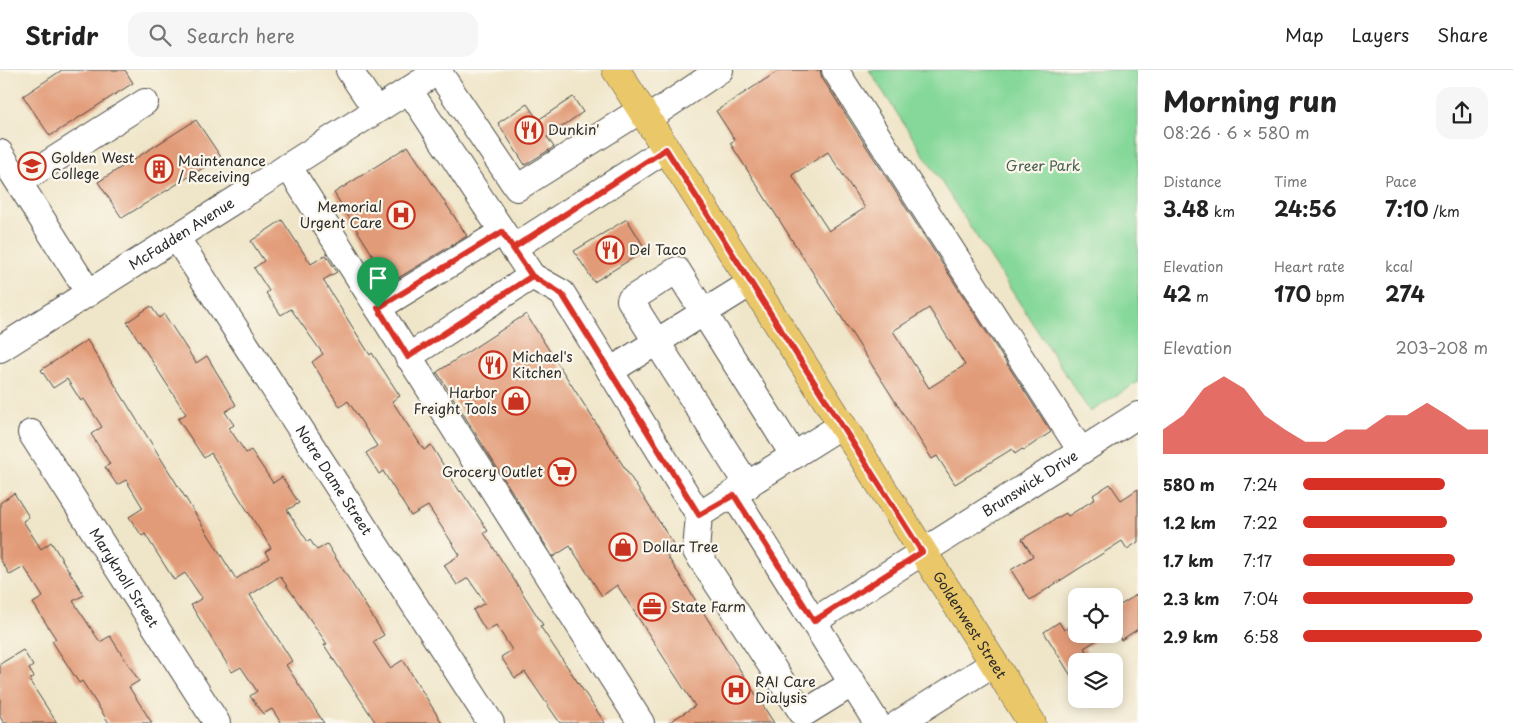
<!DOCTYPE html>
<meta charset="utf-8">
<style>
body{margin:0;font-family:"Playpen Sans",sans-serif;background:#f6f6f6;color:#222;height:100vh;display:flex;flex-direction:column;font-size:19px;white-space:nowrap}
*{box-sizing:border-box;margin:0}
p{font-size:16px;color:#767676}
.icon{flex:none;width:28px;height:28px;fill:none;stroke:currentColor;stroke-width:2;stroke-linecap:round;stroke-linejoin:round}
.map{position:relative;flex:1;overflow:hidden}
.details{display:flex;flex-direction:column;background:#fff;width:375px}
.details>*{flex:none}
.controls{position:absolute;left:1068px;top:518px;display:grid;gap:10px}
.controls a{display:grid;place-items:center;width:55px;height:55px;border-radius:10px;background:#fff;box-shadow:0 2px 12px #0003;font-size:25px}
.pin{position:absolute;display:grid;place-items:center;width:42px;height:42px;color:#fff;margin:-51px -21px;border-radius:50% 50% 50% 0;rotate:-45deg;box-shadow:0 0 5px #0007}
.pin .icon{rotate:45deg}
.round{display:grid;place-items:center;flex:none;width:52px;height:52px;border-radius:15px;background:#f6f6f6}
.head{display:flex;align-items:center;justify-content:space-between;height:85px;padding:0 25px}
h1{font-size:28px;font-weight:700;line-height:38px}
.figures{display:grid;grid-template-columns:repeat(3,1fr);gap:8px;height:85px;padding:5px 25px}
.figures div{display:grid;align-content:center}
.figures b{font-size:21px;font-weight:700}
.figures small{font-size:14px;font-weight:400}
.figures p{font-size:14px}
.chart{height:140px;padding:10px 25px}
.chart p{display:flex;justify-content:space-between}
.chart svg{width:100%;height:90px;margin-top:5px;fill:#d93025;opacity:.7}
ul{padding:0 25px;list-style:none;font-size:16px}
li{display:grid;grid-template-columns:80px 60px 1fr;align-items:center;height:38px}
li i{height:12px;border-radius:6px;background:#d93025}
header{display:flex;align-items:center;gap:30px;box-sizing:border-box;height:70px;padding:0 25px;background:#fff;border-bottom:1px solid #e0e0e0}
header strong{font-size:24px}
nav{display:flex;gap:28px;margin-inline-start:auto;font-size:18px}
.search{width:350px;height:45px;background:#f6f6f6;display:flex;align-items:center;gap:12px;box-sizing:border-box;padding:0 18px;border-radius:15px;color:#767676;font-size:19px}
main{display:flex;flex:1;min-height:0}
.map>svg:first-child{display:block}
.green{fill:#85d899;stroke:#588262}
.building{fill:#e29b78;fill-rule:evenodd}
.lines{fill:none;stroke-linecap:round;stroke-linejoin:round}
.minor-casing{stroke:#484743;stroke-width:28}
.major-casing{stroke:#484743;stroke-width:29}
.minor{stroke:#fff;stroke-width:26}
.major{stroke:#eac769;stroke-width:28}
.route-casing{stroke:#fff;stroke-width:10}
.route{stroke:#d93025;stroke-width:6}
.labels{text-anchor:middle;stroke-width:4.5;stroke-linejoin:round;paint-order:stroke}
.poi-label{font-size:14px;fill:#2b2b2b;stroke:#fbf7ec;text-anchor:start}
.park-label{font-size:14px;fill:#465f4c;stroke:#fbf7ec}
.street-label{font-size:14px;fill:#2b2b2b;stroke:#fbf7ec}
</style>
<header>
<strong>Stridr</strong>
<div class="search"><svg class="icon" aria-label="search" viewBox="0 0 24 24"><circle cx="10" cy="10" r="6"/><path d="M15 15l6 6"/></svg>Search here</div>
<nav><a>Map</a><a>Layers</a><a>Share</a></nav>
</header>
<main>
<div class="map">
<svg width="1138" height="653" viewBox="0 0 1138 653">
<rect width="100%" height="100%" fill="#fbf7ec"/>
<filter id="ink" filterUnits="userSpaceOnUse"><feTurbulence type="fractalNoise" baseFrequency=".02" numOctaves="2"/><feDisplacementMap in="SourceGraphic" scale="10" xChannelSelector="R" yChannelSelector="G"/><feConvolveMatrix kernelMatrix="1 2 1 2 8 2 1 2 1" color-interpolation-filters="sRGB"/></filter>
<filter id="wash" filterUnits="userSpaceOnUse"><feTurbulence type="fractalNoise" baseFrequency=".0096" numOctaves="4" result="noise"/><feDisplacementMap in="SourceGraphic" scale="20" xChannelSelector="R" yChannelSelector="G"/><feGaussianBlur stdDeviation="1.12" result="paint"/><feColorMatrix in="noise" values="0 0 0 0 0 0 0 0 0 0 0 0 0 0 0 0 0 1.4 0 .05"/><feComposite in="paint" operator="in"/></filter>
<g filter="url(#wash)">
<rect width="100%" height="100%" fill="#efe5c8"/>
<!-- green -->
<path class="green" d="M 869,0 L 1138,0 L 1138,312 L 1090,342 Z"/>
<g id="blocks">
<!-- building -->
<path class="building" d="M 62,0 L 125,0 L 133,13 L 50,66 L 23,26 Z
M 780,0 L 820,0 L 822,8 L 1051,362 L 1024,380 L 1022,379 L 1015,384 L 1012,379 L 955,414 L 937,386 L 932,389 L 730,73 L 735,70 L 716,41 ZM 828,82 L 865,138 L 829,161 L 792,105 ZM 929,238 L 965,295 L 929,318 L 893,261 Z
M 573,27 L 583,42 L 547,67 L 554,77 L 525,95 L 498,53 L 527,34 L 538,50 Z
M 196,50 L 221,87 L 122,148 L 98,112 Z
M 408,76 L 467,166 L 390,213 L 334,123 Z
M 627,149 L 646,180 L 594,212 L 574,181 Z
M 282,150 L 311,194 L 326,185 L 337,202 L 323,210 L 370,285 L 372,283 L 400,326 L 392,331 L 424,380 L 431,375 L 460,422 L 461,421 L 488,461 L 484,463 L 543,555 L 540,556 L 605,653 L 560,653 L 525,602 L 515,608 L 501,587 L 512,580 L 496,555 L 486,561 L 473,540 L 485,533 L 468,508 L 457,515 L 444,495 L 460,485 L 428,436 L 411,446 L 383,401 L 379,404 L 366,383 L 377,376 L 348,331 L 340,337 L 312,292 L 323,284 L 291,239 L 281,245 L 266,223 L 269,221 L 254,198 L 264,191 L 251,171 Z
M 151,236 L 159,248 L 164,244 L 196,293 L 207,286 L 236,335 L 225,342 L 234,355 L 229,358 L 246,383 L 251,380 L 273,413 L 282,407 L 299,433 L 287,440 L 308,472 L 310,470 L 317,480 L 327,474 L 384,565 L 373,572 L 390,598 L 403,590 L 442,653 L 376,653 L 324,575 L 327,574 L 280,506 L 250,525 L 292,591 L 286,595 L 324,653 L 281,653 L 272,639 L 263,644 L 250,626 L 257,621 L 241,597 L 232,602 L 191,535 L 202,528 L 185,503 L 174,510 L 145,464 L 142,466 L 129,447 L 143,438 L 126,410 L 117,415 L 105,397 L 110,394 L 91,364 L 102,357 L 84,329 L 81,331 L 67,309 L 53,318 L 41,300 L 87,270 L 236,509 L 269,488 L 265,482 L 271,478 L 211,383 L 204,388 L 178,349 L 186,344 L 127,252 Z
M 526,244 L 676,478 L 666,484 L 774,653 L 668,653 L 695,636 L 617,515 L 602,526 L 570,476 L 553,487 L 437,302 Z
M 1110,414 L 1121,430 L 1138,419 L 1138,472 L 1127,479 L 1122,471 L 1030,530 L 1011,500 L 1033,486 L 1022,469 L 1066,443 L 1068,446 L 1095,429 L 1093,425 Z
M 14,423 L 29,447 L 23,451 L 41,479 L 51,472 L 84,525 L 73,531 L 100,572 L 110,566 L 139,611 L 129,617 L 152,653 L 109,653 L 82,611 L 79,613 L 52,571 L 56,569 L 33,533 L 43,527 L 24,497 L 10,505 L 0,489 L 0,433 Z
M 1138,524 L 1138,559 L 1121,570 L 1114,559 L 1114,539 Z
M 1059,552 L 1064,560 L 1076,553 L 1076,564 L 1107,564 L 1084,578 L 1087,582 L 1082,585 L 1086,591 L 1076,591 L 1076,614 L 1044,562 Z
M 23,580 L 33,596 L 29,599 L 34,607 L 29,610 L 57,653 L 4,653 L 0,647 L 0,594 Z"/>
</g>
</g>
<g filter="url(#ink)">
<use href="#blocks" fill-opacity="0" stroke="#484743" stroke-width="1"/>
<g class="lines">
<!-- minor casing -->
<g class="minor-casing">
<g id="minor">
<path d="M 349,0 L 376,40"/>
<path d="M 835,0 L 1081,381"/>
<path d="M 438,1 L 517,118 L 641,40"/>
<path d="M 409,20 L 532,206 L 562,223 L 699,445 L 696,481 L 803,644 L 853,613"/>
<path d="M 647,49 L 720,0"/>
<path d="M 0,83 L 89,223"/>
<path d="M 288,96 L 641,653"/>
<path d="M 19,112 L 145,32"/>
<path id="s1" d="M 176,167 L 491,653"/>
<path d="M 513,178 L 666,79"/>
<path d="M 378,238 L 502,162"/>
<path id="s2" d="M 0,279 L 440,0"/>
<path d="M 408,287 L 532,206"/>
<path d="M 610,301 L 751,213"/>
<path id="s3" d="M 31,363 L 217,653"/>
<path d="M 748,416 L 630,230 L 677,200 L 794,386"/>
<path d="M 734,425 L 877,653"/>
<path d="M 699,445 L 842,355"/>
<path id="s4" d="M 814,551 L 1138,345"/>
<path d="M 899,653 L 994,593"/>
</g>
</g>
<!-- major casing -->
<g class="major-casing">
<g id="major">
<path id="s5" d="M 616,0 L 1032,653"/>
</g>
</g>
<!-- minor -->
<use href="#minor" class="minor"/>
<!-- major -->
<use href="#major" class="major"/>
</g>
</g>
<g class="lines" filter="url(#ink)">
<!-- route casing -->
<g class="route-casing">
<path id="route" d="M 378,238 L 502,162 L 532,206 L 562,224 L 699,445 L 734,425 L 814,551 L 922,482 L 666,79 L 513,178 L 532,206 L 408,287 L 378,238"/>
</g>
<!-- route -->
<use href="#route" class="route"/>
</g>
<!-- icons -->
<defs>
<g id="restaurant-ring" transform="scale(1.4375)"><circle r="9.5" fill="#fbf7ec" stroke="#c8321e" stroke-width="1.5"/><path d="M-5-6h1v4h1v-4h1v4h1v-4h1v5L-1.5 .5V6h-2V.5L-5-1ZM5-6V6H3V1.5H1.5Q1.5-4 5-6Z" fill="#c8321e"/></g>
<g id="university-ring" transform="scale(1.4375)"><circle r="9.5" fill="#fbf7ec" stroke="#c8321e" stroke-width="1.5"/><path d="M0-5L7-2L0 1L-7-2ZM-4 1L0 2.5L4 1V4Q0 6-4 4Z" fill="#c8321e"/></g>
<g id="building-ring" transform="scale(1.4375)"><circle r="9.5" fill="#fbf7ec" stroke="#c8321e" stroke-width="1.5"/><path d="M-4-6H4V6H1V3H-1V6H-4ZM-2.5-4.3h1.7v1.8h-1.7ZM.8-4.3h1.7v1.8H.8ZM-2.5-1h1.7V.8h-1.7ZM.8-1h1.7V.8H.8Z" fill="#c8321e"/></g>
<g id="hospital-ring" transform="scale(1.4375)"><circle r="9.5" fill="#fbf7ec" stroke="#c8321e" stroke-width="1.5"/><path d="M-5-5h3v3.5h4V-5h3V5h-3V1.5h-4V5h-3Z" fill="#c8321e"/></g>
<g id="shop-ring" transform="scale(1.4375)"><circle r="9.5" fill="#fbf7ec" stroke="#c8321e" stroke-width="1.5"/><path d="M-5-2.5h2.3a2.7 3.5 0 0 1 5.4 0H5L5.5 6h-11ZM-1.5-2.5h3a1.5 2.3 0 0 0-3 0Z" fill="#c8321e"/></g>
<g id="supermarket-ring" transform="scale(1.4375)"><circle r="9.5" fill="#fbf7ec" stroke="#c8321e" stroke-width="1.5"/><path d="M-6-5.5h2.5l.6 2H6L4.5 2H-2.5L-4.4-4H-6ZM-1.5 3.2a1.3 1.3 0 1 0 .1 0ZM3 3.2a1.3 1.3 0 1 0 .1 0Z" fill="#c8321e"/></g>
<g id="office-ring" transform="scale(1.4375)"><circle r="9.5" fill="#fbf7ec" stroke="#c8321e" stroke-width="1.5"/><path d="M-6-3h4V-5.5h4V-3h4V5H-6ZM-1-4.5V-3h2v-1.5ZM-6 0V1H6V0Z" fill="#c8321e"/></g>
</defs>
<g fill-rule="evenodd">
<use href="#restaurant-ring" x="529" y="60"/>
<use href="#university-ring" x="32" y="96"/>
<use href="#building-ring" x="159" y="99"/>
<use href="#hospital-ring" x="401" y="145"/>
<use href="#restaurant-ring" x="610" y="180"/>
<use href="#restaurant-ring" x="493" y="295"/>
<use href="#shop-ring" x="516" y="331"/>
<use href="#supermarket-ring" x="562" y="402"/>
<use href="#shop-ring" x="623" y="477"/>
<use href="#office-ring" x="652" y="537"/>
<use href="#hospital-ring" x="736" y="620"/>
</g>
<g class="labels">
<!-- poi labels -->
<g class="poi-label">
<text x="548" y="65">Dunkin'</text>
<text x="51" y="93">Golden West<tspan x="51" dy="16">College</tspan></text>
<text x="178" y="96">Maintenance<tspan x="178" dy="16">/ Receiving</tspan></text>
<text x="382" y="142" text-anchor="end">Memorial<tspan x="382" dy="16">Urgent Care</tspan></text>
<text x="629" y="185">Del Taco</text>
<text x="512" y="292">Michael's<tspan x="512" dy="16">Kitchen</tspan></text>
<text x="497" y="328" text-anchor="end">Harbor<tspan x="497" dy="16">Freight Tools</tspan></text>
<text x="543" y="407" text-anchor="end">Grocery Outlet</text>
<text x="642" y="482">Dollar Tree</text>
<text x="671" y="542">State Farm</text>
<text x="755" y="617">RAI Care<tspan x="755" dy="16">Dialysis</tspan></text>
</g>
<!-- park labels -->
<g class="park-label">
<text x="1043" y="101">Greer Park</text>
</g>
<!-- street labels -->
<g class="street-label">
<text dy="5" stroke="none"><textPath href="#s2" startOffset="215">McFadden Avenue</textPath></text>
<text dy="5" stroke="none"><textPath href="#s1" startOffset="290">Notre Dame Street</textPath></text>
<text dy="5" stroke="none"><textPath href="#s4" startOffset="256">Brunswick Drive</textPath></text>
<text dy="5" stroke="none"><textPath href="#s3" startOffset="172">Maryknoll Street</textPath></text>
<text dy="5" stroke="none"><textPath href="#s5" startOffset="658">Goldenwest Street</textPath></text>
</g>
</g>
</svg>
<div class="controls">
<a><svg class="icon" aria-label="locate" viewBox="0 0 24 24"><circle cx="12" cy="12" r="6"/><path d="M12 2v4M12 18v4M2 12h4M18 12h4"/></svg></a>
<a><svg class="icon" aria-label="layers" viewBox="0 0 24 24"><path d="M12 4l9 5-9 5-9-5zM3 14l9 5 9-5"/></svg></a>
</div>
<div class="pin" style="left:378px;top:238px;background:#1e9e55"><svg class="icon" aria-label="arrive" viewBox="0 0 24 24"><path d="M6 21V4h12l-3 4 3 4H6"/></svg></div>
</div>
<section class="details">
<div class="head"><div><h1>Morning run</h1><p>08:26 · 6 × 580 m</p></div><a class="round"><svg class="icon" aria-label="share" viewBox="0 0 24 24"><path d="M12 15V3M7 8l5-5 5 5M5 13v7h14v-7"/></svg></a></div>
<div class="figures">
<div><p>Distance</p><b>3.48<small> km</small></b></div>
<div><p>Time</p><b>24:56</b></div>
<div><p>Pace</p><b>7:10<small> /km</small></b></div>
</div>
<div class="figures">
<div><p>Elevation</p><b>42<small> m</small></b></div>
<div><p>Heart rate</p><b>170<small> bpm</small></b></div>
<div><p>kcal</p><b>274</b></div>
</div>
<div class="chart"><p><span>Elevation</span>203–208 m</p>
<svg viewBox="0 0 160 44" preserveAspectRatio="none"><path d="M0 44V32L10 25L20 12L30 6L40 12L50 25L60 32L70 38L80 38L90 32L100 32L110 25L120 25L130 19L140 25L150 32L160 32V44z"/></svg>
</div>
<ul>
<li><b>580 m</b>7:24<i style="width:77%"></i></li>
<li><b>1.2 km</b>7:22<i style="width:78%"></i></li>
<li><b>1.7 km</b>7:17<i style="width:82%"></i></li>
<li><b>2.3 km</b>7:04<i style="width:92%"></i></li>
<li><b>2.9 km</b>6:58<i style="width:97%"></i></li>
</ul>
</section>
</main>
